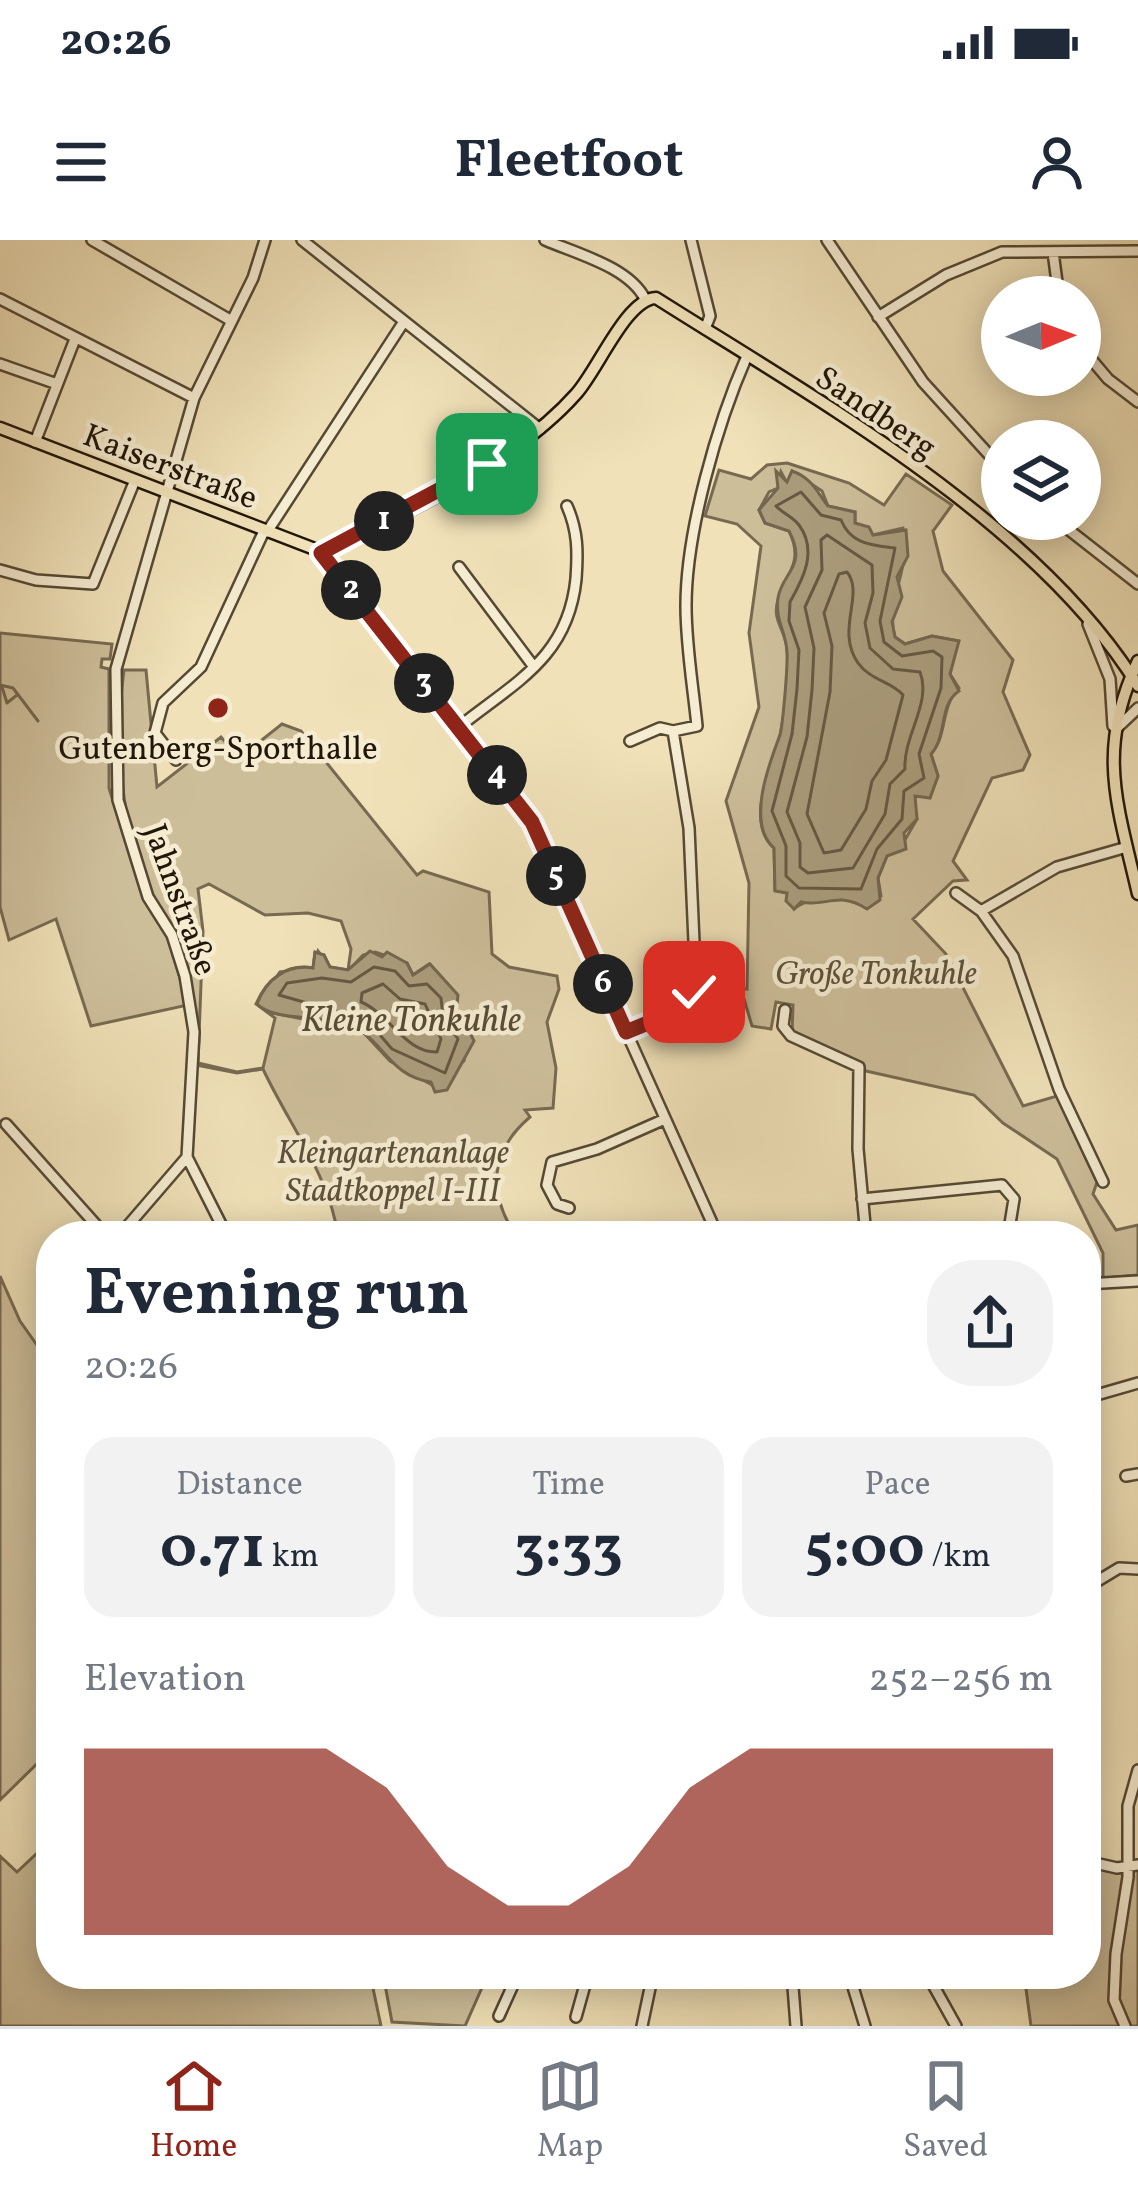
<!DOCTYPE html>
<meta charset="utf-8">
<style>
body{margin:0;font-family:Vollkorn,serif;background:#f2f2f3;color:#1f2937;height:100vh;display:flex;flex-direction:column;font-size:45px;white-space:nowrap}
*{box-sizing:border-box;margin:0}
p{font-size:39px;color:#747a83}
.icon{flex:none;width:66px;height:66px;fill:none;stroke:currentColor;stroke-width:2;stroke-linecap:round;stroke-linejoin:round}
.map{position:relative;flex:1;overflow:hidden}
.panel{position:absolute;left:36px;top:981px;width:1065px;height:768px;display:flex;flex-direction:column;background:#fff;border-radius:48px;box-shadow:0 6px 30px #0003}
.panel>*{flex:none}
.needle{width:78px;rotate:89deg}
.fabs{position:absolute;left:981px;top:36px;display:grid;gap:24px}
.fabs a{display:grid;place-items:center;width:120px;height:120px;border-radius:50%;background:#fff;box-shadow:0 6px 30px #0003;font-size:60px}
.pin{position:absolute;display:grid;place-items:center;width:102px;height:102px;color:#fff;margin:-51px;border-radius:24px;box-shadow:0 6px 18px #0006}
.km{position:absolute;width:60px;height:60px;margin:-30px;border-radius:50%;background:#222;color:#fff;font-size:33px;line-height:60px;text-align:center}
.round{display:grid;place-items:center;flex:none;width:126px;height:126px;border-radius:48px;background:#f2f2f3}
.head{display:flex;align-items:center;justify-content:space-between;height:204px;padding:0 48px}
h1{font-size:66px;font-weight:700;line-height:90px}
.metrics{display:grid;grid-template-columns:repeat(3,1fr);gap:18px;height:204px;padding:12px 48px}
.metrics div{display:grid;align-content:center;border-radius:30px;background:#f2f2f3;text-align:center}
.metrics b{font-size:60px;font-weight:700}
.metrics small{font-size:33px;font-weight:400}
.metrics p{font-size:33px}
.chart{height:336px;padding:24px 48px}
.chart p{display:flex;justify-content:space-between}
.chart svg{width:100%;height:216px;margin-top:12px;fill:#8f2418;opacity:.7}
.status{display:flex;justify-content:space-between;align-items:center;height:84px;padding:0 60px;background:#fff;direction:ltr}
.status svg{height:33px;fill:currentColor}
header{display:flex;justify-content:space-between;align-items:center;height:156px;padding:0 48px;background:#fff;font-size:54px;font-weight:700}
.dock{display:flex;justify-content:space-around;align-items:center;height:168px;border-top:3px solid #e0e1e3;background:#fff;font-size:33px;color:#747a83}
.dock a{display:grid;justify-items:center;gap:6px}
.dock .on{color:#8f2418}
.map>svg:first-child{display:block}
.green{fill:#cdbe9a;stroke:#776a51;stroke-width:3;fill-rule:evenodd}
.water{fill:#aa9c7c;stroke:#73664e;stroke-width:3}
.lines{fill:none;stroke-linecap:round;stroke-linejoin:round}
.shore{stroke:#665942;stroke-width:3}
.stream{stroke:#73664e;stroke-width:3}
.minor-casing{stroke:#554934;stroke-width:14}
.major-casing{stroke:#211608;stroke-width:15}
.minor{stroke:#f5ecd1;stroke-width:9}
.major{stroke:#f0e1b8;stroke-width:10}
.route-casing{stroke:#fff;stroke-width:24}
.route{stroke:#8f2418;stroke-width:15}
.poi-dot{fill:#8f2418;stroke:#f5ecd1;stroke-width:4.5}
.labels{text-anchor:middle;stroke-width:9;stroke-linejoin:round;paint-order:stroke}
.street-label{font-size:33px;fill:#211608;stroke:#f5ecd1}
.poi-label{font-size:33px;fill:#211608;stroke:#f5ecd1}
.park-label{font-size:33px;font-style:italic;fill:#5d513b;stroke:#f5ecd1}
.water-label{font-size:36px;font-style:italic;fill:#584c36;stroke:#f5ecd1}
</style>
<div class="status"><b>20:26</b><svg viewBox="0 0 49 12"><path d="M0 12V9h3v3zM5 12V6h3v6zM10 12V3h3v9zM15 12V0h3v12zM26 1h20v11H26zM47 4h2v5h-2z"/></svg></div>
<header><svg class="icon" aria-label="menu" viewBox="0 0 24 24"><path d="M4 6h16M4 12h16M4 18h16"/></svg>Fleetfoot<svg class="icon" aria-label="person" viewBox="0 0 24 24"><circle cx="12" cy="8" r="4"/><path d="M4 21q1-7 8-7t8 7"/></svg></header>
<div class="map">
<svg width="1138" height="1786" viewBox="0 0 1138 1786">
<rect width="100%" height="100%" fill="#f0e1b8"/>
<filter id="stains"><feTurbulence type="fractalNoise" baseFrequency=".00167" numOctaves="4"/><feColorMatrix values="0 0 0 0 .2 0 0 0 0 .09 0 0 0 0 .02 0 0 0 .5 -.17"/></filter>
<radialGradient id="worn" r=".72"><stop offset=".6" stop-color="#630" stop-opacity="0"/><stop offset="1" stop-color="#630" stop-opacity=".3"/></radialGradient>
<!-- green -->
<path class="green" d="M 787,223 L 849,243 L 884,265 L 906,234 L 952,265 L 933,291 L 943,331 L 1013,420 L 1003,452 L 1030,515 L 1023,530 L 992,538 L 953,621 L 967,640 L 953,641 L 913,679 L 946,714 L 1023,866 L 1057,856 L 1097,942 L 1093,954 L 1116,990 L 1138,985 L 1138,1035 L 1103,1038 L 1103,1013 L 1057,919 L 1003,883 L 974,855 L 866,831 L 792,795 L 793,765 L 776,762 L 771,789 L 752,786 L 744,759 L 701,754 L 700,745 L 747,749 L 749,643 L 726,561 L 759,467 L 749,393 L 761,306 L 737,284 L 705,276 L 719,230 L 751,239 L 767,225 ZM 792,231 L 822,251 L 828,266 L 855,272 L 855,283 L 873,295 L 903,288 C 913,327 884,360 895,397 L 905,404 L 932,396 L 958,401 L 950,434 L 959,448 C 940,467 948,495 931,514 L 938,536 L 930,557 L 919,554 L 912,560 L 917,579 L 899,610 L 887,616 L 878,638 L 881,656 C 852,666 817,649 794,669 L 787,653 L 775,650 L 774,608 C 744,582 772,527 780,495 C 784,478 790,420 786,403 C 783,388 772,378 778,360 C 787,334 804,321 789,291 L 765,283 L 759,270 L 769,252 L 778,248 L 781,232 L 787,243 Z
M 0,393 L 112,404 L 110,419 L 102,419 L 101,427 L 109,429 L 109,548 L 143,658 L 168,698 L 188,765 L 91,786 L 56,679 L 9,700 L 0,667 Z
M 124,430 L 146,430 L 157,547 L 221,497 L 239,518 L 282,484 L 301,491 L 417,635 L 423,631 L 489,652 L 492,714 L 509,727 L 557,736 L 559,749 L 547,782 L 556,828 L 553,868 L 525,870 L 530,877 C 490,911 487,952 516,996 L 338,996 C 330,936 289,885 263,829 L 237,833 L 196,825 C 194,795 195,762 188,732 C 182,703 167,683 154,657 C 120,589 114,504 124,430 ZM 209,644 L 265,675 L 308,673 L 341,681 L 351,709 L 348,730 L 330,727 L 318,711 L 313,728 C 286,723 266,740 256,764 L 275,778 L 263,828 L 237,832 L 198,823 L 203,691 L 198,649 ZM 375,712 L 407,723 L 413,735 L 429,724 L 457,755 L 454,773 L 469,783 L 464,821 L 432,845 L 390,821 L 362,791 L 273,773 L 260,760 L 280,732 L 313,728 L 315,713 L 324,715 L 330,728 L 349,730 L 363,715 Z
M 0,1036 L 20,1081 L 51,1125 L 51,1510 L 0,1560 Z
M 51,1600 L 51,1734 L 370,1734 L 381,1786 L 0,1786 L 0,1616 L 17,1632 Z
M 1086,1625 L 1138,1626 L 1138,1786 L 1031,1786 L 1024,1734 L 1086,1734 Z
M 383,1734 L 488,1734 L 465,1786 L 392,1782 Z"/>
<!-- water -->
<path class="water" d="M 776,231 L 787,242 L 792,231 C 812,238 817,252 828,266 L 855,272 L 855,283 L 869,287 L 873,295 L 906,290 L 908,316 L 897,337 L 902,357 L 892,382 L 895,397 L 905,404 L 932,396 L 959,401 L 950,434 L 959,451 C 938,465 948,495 931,514 L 938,536 L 930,558 L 915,556 L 917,579 L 904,593 L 906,609 L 887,616 L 878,638 L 880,660 L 867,669 C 838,650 825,668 801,662 L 794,669 L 786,661 L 787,653 L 775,651 L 774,608 C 746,583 769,524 780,495 C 783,484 788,424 787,412 C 786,391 775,381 778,358 C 782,332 808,327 789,291 L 765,283 L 759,270 L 778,248 Z
M 370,711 L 382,717 L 387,712 L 407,723 L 413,735 L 430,724 L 458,755 L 456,775 L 471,771 L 476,777 L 468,788 L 474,801 L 447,850 L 435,852 L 431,842 C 395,837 386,810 364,793 C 336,771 279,785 257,764 C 266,739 287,724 313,728 L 315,712 L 324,715 L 330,727 L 348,730 Z"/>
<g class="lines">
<!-- shore -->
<path class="shore" d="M 801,252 L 821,275 L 841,280 C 851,305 873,305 895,308 L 880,381 L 884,402 L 902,416 L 933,411 L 942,417 L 941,448 L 919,514 L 924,538 L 904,551 L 902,579 L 877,609 L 861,649 L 799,648 L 786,636 L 786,606 L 772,571 L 792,494 L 797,449 L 799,410 L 789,381 L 790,362 C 803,339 818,311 799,285 C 792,276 782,273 776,266 Z
M 827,295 L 872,325 L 873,353 L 865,383 L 870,408 L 893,429 L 920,432 C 932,463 903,496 905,529 L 890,544 L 885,574 L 853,628 L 808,633 L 800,627 L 800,603 L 787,572 L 807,497 L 812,450 L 814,408 L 805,367 L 822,330 L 821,300 Z
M 847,332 C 865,354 835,390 858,423 C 870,440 892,442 903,455 L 886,520 L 872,541 L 866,569 L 841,610 L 824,613 L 807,574 L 830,452 L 832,406 L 824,373 L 839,334 Z
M 374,727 L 395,731 L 409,746 L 427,744 L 441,758 L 443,777 L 458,799 L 445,833 L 392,809 L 367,780 L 279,755 L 287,743 L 322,738 L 351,742 Z
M 383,744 L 400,759 L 425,764 L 441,799 L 437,812 C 405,813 389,773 361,762 L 362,753 Z"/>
<!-- stream -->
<path class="stream" d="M 0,445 L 13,448 L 38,481
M 2,447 L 7,463 L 17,455"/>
<!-- minor casing -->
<g class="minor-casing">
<path id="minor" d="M 92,0 L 230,80
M 302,0 L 540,189
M 545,0 C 577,14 629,27 645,59
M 691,0 L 710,76 L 705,89
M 827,0 L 923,142 L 1002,229
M 1053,12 L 1059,57
M 0,59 L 194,158
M 878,77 L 946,35 L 1002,12 L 1138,11
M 1080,106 L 1108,139 L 1138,162
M 0,124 L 57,144
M 35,202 L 75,99
M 1055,279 L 1138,344
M 267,292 L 403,83
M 321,313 L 532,582 L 718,996
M 459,327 L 534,427
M 0,330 L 36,340 L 93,344 L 135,240
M 1088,384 L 1110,439 L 1113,486
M 459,487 C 515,442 568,418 576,339 C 578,312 578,291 567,266
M 1118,487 L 1138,468
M 630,501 L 660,488 L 673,491
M 176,520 L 155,493 L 163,463 L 201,427 L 264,291
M 956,653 L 981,671
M 785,770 L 783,786 L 791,796 L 859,827 L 858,909 L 866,996
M 625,792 L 677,771 L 696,748 L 689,588 L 673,491 L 697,486 C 693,446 686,406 686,366 C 686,292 717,184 747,116
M 6,884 L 106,996
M 187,917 L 227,996
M 1103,942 L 1059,849 L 1013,716 L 981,671 L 1057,627 L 1127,607
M 862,959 L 1002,945 L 1014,959 L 1008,996
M 569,968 L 557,964 L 547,945 L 552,922 L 597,909 L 665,879
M 119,996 L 187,917 L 194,792 L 185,736 L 172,695 L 148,657 L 118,560 L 116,429 L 194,158 L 253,38 L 265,0
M 727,996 L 761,996
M 1086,1044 L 1138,1041
M 1086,1158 L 1138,1143
M 1126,1236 L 1138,1234
M 1086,1348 L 1119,1328 L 1138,1329
M 1086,1621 L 1117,1628 L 1138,1625
M 631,1734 L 652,1741
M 792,1734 L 796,1786
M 849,1734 L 865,1786
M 927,1734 L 956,1786
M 499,1776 L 518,1734
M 576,1777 L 588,1734
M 642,1786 L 653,1734
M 1125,1786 L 1114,1760 L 1116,1714 L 1128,1637 L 1128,1566 L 1138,1530"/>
</g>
<!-- major casing -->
<g class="major-casing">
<path id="major" d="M 0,188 L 325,313 C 406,273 516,222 576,154 C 598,130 626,59 656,58 C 817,160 1037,282 1138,446
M 1138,421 C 1096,510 1117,563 1138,654"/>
</g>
<!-- minor -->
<use href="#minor" class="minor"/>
<!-- major -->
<use href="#major" class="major"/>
</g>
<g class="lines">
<!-- route casing -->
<g class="route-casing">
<path id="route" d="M 487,224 L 321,313 L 532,582 L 626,792 L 677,771 L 694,752"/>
</g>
<!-- route -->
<use href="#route" class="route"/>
</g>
<!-- markers -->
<circle class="poi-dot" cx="218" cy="468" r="12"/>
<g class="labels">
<!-- street labels -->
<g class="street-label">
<text transform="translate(877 171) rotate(34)" y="12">Sandberg</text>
<text transform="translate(171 225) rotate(21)" y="12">Kaiserstraße</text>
<text transform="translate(182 659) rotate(70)" y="12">Jahnstraße</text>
</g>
<!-- poi labels -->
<g class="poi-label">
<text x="218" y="519">Gutenberg-Sporthalle</text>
</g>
<!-- park labels -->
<g class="park-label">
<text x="876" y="744">Große Tonkuhle</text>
<text x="393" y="923">Kleingartenanlage<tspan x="393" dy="38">Stadtkoppel I-III</tspan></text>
</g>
<!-- water labels -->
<g class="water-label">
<text x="411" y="791">Kleine Tonkuhle</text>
</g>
</g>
<rect width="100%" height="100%" filter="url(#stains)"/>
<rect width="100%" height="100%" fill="url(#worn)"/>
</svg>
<div class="fabs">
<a><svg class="needle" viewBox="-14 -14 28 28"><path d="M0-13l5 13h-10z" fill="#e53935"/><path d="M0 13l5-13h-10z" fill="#747a83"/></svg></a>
<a><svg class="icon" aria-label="layers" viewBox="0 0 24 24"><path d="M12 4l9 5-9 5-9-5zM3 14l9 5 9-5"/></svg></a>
</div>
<div class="pin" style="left:487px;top:224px;background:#1e9e55"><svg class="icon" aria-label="arrive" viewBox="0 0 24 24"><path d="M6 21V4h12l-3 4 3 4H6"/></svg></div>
<div class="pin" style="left:694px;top:752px;background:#d93025"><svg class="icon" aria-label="check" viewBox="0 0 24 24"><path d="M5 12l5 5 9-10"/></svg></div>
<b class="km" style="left:384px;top:281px">1</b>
<b class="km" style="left:351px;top:350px">2</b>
<b class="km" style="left:424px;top:443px">3</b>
<b class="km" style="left:497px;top:535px">4</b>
<b class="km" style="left:556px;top:636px">5</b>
<b class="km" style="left:603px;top:744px">6</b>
<section class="panel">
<div class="head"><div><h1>Evening run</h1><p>20:26</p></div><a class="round"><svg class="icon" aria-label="share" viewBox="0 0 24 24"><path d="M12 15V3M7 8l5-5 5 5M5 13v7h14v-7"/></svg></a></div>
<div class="metrics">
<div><p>Distance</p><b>0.71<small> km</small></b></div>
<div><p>Time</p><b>3:33</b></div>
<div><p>Pace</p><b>5:00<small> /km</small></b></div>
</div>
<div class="chart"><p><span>Elevation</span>252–256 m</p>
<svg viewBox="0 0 160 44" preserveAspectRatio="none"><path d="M0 44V6L10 6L20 6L30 6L40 6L50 14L60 30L70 38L80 38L90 30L100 14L110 6L120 6L130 6L140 6L150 6L160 6V44z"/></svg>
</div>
</section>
</div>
<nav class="dock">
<a class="on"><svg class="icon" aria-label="home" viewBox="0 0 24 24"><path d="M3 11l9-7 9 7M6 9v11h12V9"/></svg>Home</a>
<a><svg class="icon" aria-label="map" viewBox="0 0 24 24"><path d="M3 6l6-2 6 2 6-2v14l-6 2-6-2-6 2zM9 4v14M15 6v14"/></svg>Map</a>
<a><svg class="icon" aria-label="saved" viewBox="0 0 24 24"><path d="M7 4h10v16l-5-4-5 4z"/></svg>Saved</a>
</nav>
